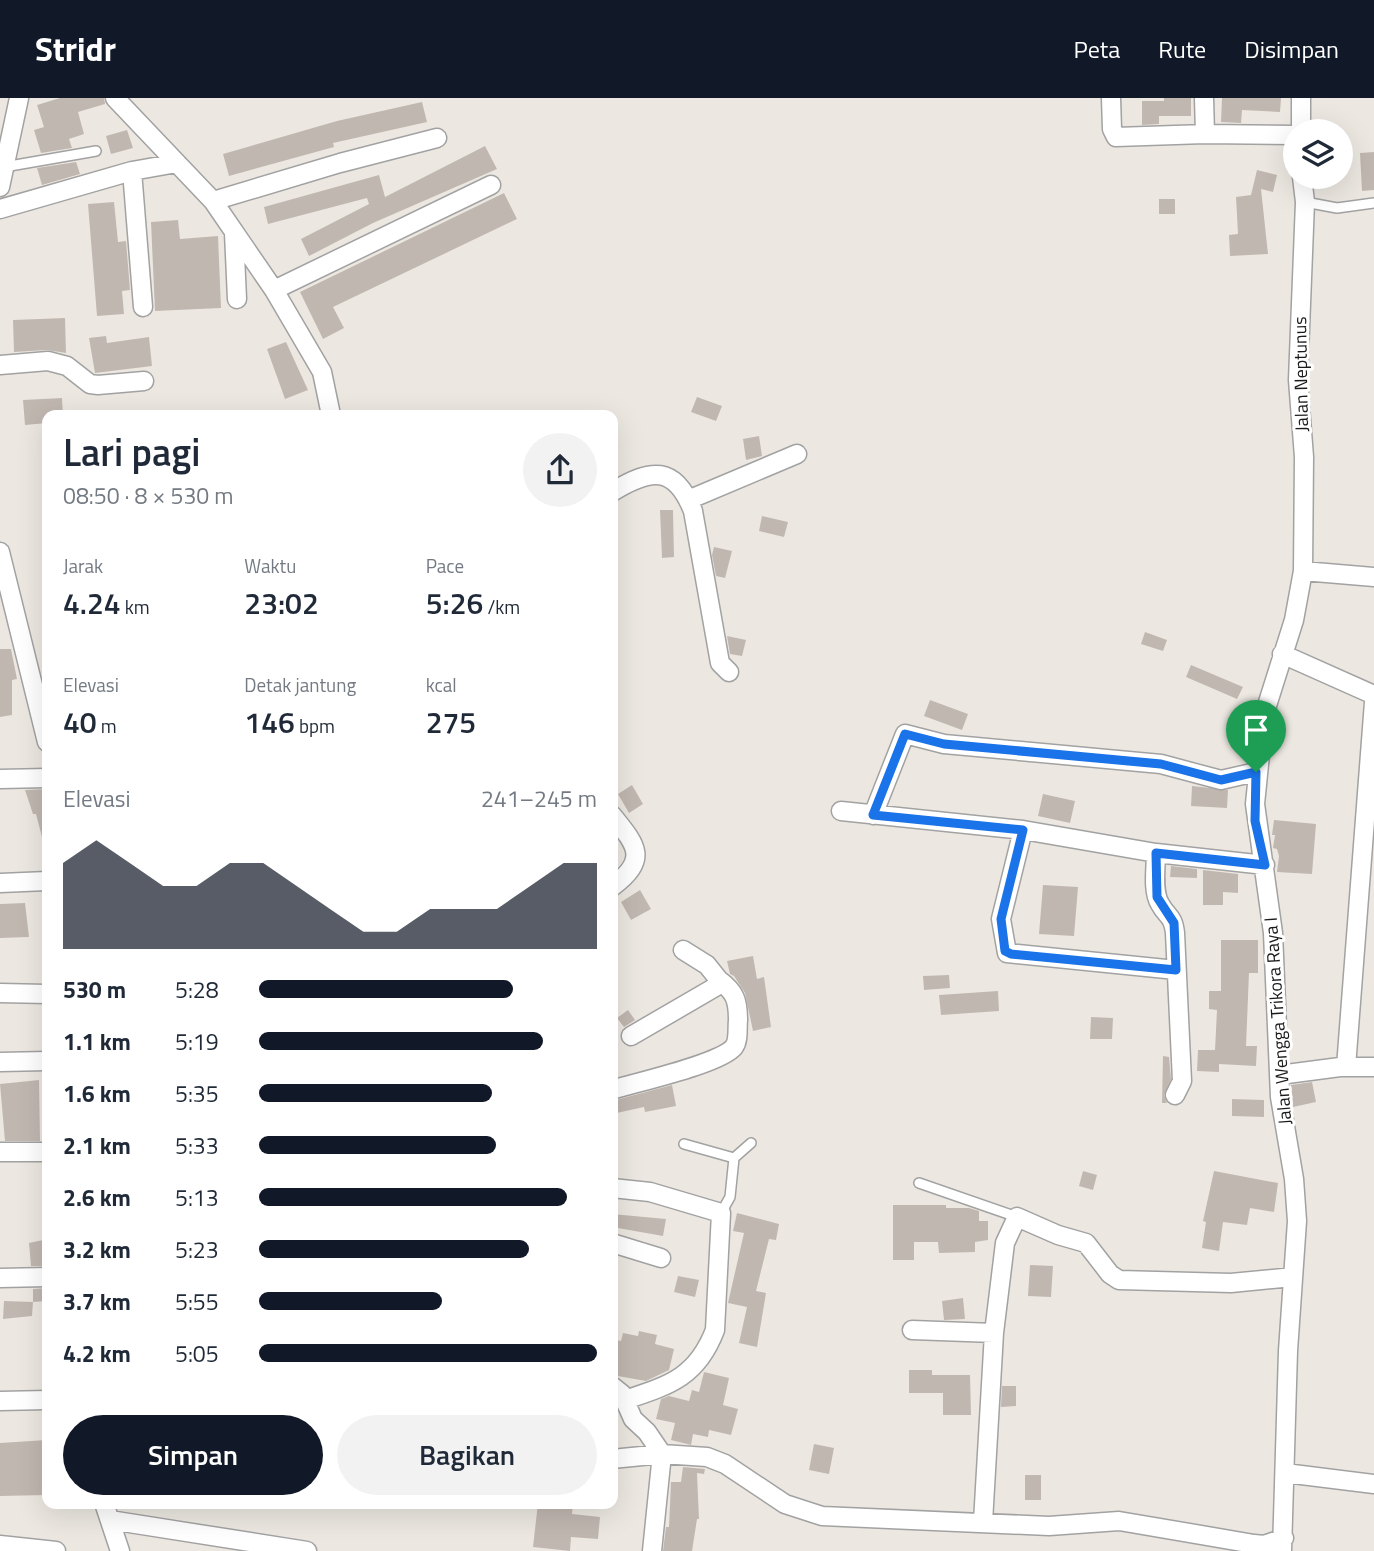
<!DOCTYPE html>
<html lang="id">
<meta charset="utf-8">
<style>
body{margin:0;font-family:"Titillium Web",sans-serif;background:#f2f2f3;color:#1f2937;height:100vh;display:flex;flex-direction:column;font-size:26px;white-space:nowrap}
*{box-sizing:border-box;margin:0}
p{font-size:23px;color:#747a83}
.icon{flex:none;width:38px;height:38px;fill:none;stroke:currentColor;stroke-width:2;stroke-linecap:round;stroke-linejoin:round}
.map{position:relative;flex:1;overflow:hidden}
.side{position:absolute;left:42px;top:312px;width:576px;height:1099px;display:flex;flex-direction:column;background:#fff;border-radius:14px;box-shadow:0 7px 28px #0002}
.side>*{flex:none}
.fabs{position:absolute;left:1283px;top:21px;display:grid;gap:14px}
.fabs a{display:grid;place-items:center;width:70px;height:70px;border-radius:50%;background:#fff;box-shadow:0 7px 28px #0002;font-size:35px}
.pin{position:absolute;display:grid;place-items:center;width:60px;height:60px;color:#fff;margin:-72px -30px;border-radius:50% 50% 50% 0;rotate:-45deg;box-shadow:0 0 7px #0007}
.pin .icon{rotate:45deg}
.round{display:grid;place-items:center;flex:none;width:74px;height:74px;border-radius:37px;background:#f2f2f3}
.headline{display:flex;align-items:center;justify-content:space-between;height:119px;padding:0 21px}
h1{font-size:38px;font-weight:600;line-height:52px}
.stats{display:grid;grid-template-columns:repeat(3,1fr);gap:10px;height:119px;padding:7px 21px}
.stats div{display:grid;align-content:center}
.stats b{font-size:30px;font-weight:600}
.stats small{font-size:19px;font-weight:400}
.stats p{font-size:19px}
.chart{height:196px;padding:14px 21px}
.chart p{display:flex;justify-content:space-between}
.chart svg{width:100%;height:126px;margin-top:7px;fill:#111827;opacity:.7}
.button{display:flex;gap:14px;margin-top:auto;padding:14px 21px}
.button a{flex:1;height:80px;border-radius:42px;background:#111827;color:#fff;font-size:28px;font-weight:600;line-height:80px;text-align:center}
.button a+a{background:#f2f2f3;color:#1f2937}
ul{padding:0 21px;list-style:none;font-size:23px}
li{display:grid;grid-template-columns:112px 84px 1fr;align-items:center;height:52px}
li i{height:18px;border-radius:9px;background:#111827}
header{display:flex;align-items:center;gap:42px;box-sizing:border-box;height:98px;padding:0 35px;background:#111827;color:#fff}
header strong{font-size:33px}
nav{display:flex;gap:38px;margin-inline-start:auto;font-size:24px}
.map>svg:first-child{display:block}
.building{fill:#c1b7b1}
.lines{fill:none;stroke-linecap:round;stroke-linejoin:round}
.lane-casing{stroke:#a2a2a2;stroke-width:12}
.street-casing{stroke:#a2a2a2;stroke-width:21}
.lane{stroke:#fff;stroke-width:9}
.street{stroke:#fff;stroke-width:18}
.route-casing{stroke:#fff;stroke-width:14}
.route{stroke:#1a73e8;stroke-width:9}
.labels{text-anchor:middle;stroke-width:6;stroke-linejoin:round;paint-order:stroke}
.street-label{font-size:18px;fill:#1b1b1b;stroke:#fff}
</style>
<header>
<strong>Stridr</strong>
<nav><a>Peta</a><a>Rute</a><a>Disimpan</a></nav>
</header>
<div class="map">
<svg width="1374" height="1453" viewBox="0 0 1374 1453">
<rect width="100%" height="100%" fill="#ece8e1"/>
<!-- building -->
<path class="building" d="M 60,0 L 104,0 L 105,6 L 78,14 L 84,36 L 69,41 L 72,50 L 41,55 L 34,32 L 44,29 L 37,7 Z
M 1164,0 L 1191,0 L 1191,18 L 1159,18 L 1159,26 L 1142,27 L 1142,3 L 1164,3 Z
M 1222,0 L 1281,0 L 1280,14 L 1242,12 L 1241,25 L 1221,24 Z
M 422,4 L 427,24 L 333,45 L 334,49 L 229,78 L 223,56 L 337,23 Z
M 127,32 L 133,50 L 111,56 L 106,38 Z
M 485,48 L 497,71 L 373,125 L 309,158 L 301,141 L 369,106 L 367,100 L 268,126 L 264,109 L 379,77 L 385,99 Z
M 1374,54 L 1374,92 L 1362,93 L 1360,55 Z
M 76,64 L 80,76 L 42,87 L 37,70 Z
M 1257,72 L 1277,77 L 1273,94 L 1261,91 L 1268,156 L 1230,158 L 1229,137 L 1238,136 L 1236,99 L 1251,97 Z
M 504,95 L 517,121 L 333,209 L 344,230 L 323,241 L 300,194 Z
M 1159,101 L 1175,101 L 1175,116 L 1159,116 Z
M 114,104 L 118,144 L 126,143 L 130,192 L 122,193 L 124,216 L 97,218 L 88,106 Z
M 178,122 L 180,141 L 218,138 L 221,210 L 155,213 L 151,124 Z
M 65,220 L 66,255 L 47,252 L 14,254 L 13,222 Z
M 106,238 L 107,245 L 149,239 L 152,268 L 95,275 L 89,240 Z
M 286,244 L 308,292 L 285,301 L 267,251 Z
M 697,299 L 722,308 L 716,323 L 691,314 Z
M 62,300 L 63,317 L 47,317 L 47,325 L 25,327 L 23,302 Z
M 759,338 L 762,358 L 746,362 L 743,341 Z
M 660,412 L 673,412 L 674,459 L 662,460 Z
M 762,418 L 788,424 L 784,439 L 759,433 Z
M 714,449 L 732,453 L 725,480 L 716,478 L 712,457 Z
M 1145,534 L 1167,542 L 1163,553 L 1141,546 Z
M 727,538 L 746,542 L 742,558 L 730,556 Z
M 0,551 L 11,551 L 17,581 L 12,582 L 12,617 L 0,619 Z
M 1191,567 L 1243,589 L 1237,601 L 1186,579 Z
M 930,602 L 968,616 L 962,632 L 924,618 Z
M 632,687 L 643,706 L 629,715 L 618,696 Z
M 1192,688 L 1228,692 L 1227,710 L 1191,708 Z
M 47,691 L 47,743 L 43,743 L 36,716 L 33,716 L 25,692 Z
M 1043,696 L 1075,703 L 1070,725 L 1038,718 Z
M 1274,722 L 1316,726 L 1312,776 L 1277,774 L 1279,758 L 1277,751 L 1273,750 L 1275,737 L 1272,737 Z
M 1171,768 L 1197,771 L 1197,780 L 1170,779 Z
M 1203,772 L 1238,776 L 1238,795 L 1223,794 L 1223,807 L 1203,807 Z
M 1043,787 L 1078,789 L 1074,838 L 1039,836 Z
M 640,792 L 651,811 L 631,822 L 621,804 Z
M 25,805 L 29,839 L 0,840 L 0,806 Z
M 1221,842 L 1258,842 L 1258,875 L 1249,875 L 1246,948 L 1257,948 L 1256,968 L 1219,966 L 1219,974 L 1197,973 L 1198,952 L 1215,952 L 1217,912 L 1209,911 L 1209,893 L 1221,893 Z
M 753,858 L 757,881 L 764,879 L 771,929 L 753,933 L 745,895 L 734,878 L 730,876 L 727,863 Z
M 949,877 L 950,890 L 924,892 L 923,878 Z
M 998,893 L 999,913 L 941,917 L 939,897 Z
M 628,912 L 635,922 L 624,929 L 617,920 Z
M 1091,919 L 1113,920 L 1112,941 L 1090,941 Z
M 1163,958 L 1169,959 L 1171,981 L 1164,997 L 1167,1005 L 1162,1005 Z
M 39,982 L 40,1043 L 5,1043 L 0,986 Z
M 1312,984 L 1316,1004 L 1293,1009 L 1291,987 Z
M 672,987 L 676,1008 L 645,1014 L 644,1009 L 612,1016 L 612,1003 Z
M 1232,1001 L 1264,1002 L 1264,1019 L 1232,1018 Z
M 1083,1073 L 1097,1077 L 1093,1092 L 1079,1088 Z
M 1214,1073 L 1278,1085 L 1274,1114 L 1250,1110 L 1247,1127 L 1223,1124 L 1219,1153 L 1202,1150 L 1206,1124 L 1203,1123 Z
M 893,1107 L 946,1107 L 946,1110 L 969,1110 L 979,1113 L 979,1123 L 988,1123 L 988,1142 L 975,1144 L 975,1154 L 939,1155 L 938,1144 L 914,1144 L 914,1162 L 893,1162 Z
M 737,1115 L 779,1126 L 776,1142 L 769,1141 L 756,1193 L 766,1195 L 757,1249 L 739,1245 L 747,1209 L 728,1205 L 744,1135 L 733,1133 Z
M 612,1116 L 666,1121 L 663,1138 L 612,1129 Z
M 43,1142 L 44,1151 L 47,1151 L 47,1168 L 31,1168 L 29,1145 Z
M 1030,1167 L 1053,1168 L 1051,1199 L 1028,1198 Z
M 678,1178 L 699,1182 L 695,1199 L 674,1194 Z
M 47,1190 L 47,1203 L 33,1204 L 33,1191 Z
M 963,1200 L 965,1221 L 944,1222 L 942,1203 Z
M 4,1203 L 33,1204 L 32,1218 L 3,1221 Z
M 639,1233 L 657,1237 L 655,1246 L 674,1251 L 669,1272 L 646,1283 L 612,1277 L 612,1241 L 621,1243 L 623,1235 L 638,1238 Z
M 909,1272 L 932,1272 L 932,1277 L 970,1277 L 971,1317 L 943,1317 L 943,1295 L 909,1295 Z
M 704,1274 L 729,1280 L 723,1307 L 738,1311 L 731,1337 L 709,1332 L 708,1339 L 693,1336 L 691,1347 L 671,1342 L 675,1325 L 656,1321 L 661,1301 L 669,1298 L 689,1303 L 692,1292 L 699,1294 Z
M 1002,1288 L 1016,1288 L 1016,1308 L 1001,1309 Z
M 47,1342 L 47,1397 L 0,1398 L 0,1345 Z
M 814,1346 L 834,1350 L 829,1376 L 809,1372 Z
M 683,1369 L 705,1371 L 704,1376 L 697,1375 L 699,1421 L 697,1421 L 692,1453 L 663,1453 L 666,1429 L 669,1429 L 671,1384 L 681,1384 Z
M 1025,1377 L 1041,1377 L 1041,1402 L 1025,1402 Z
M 538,1405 L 573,1405 L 572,1416 L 600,1419 L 598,1441 L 571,1439 L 570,1453 L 533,1449 Z"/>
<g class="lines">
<!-- lane casing -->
<g class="lane-casing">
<path id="lane" d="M 4,69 L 96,53
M 1305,104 L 1337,110 L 1374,105
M 684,1046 L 734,1060
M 919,1085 L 1017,1119
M 721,1115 L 730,1099 L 734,1060 L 751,1045"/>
</g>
<!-- street casing -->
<g class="street-casing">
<path id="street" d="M 115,0 L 213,103 L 274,192 L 322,274 L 331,317
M 1111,0 L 1112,31 L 1116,39 L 1205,36
M 1204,0 L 1205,36 L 1295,37
M 1301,33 L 1301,0
M 132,73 L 143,209
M 0,89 L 19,0
M 213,103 L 340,65 L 437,40
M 0,111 L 132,73 L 177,65
M 234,135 L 237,201
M 274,192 L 491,87
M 0,267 L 48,263 L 67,268 L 90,286 L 98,287 L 144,283
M 612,394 C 651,370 675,367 693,413 L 720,565 L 729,574
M 688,402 L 797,356
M 0,454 L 47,644
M 1303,473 L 1374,479
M 1282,556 L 1374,597
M 0,681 L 47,680
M 841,713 L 1023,732 L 1156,755 L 1265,767
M 612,717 C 637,748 649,761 612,789
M 873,717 L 905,636 L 944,646 L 1161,666 L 1221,682 L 1256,674
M 1023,732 L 1001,821 L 1007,855 L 1176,872
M 1156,755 C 1156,769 1152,793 1160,806 C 1167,819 1173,817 1175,835 L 1182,983 L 1175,997
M 0,785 L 47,783
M 0,895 L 47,896
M 631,938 L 717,888 L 719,882 L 707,867 L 683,852
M 0,964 L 47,963
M 1346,969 L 1374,604
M 1279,977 L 1340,969 L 1374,969
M 612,992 C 637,984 720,966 734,949 C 739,942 737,931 738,922 C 738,902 735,894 719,882
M 0,1054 L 47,1054
M 612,1090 L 650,1094 L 721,1115 L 715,1232 C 697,1279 670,1287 625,1302
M 612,1145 L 661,1160
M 0,1180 L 47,1179
M 912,1232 L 994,1235 L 1005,1145 L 1017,1119 L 1058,1137 L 1086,1145 L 1110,1176 L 1119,1182 L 1231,1185 L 1293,1179
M 612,1288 L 622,1296 L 633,1321 L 647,1334 L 662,1356 L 652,1453
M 0,1303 L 47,1302
M 612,1361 L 662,1356 L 707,1359 L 725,1366 L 785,1406 L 822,1418 L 1049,1428 L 1119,1423 L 1254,1446 L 1264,1447 L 1284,1440
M 1285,1375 L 1374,1386
M 104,1405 L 120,1453
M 110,1422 L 307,1453
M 983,1424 L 994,1235
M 0,1447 L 56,1453
M 1282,1453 L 1288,1253 L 1297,1123 L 1294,1081 L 1280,999 L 1273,835 L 1255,706 L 1264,617 L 1294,522 L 1303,473 L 1304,359 L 1298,282 L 1305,104 L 1302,79"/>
</g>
<!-- lane -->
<use href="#lane" class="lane"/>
<!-- street -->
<use href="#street" class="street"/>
</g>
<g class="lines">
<!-- route casing -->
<g class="route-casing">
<path id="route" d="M 905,636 L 944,646 L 1161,666 L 1221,682 L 1256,674 L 1255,723 L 1265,767 L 1156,755 L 1157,799 L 1174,825 L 1176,872 L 1011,856 L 1005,853 L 1001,821 L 1023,732 L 873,717 Z"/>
</g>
<!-- route -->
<use href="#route" class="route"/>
</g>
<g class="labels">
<!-- street labels -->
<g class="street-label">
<text transform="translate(1301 276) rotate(-91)" y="6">Jalan Neptunus</text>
<text transform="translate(1278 923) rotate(-94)" y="6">Jalan Wengga Trikora Raya I</text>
</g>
</g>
</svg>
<div class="fabs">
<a><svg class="icon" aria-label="layers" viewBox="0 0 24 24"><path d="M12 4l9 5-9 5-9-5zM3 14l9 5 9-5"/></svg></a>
</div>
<div class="pin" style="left:1256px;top:674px;background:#1e9e55"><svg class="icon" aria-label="arrive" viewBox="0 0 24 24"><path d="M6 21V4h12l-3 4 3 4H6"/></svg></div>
<section class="side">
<div class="headline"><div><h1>Lari pagi</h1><p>08:50 · 8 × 530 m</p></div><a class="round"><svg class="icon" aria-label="share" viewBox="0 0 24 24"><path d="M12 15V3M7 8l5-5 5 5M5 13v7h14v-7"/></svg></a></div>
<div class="stats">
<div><p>Jarak</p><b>4.24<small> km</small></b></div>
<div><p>Waktu</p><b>23:02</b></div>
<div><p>Pace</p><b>5:26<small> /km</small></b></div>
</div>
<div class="stats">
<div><p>Elevasi</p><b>40<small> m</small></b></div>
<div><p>Detak jantung</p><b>146<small> bpm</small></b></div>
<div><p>kcal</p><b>275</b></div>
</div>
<div class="chart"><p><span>Elevasi</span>241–245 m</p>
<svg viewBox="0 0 160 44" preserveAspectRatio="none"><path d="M0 44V14L10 6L20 14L30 22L40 22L50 14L60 14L70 22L80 30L90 38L100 38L110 30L120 30L130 30L140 22L150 14L160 14V44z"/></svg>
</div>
<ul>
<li><b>530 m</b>5:28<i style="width:75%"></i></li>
<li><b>1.1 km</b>5:19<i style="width:84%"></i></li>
<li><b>1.6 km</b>5:35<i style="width:69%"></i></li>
<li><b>2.1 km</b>5:33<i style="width:70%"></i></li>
<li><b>2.6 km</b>5:13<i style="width:91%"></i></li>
<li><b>3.2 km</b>5:23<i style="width:80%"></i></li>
<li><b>3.7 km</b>5:55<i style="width:54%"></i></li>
<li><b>4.2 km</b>5:05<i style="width:100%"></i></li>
</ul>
<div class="button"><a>Simpan</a><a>Bagikan</a></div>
</section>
</div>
